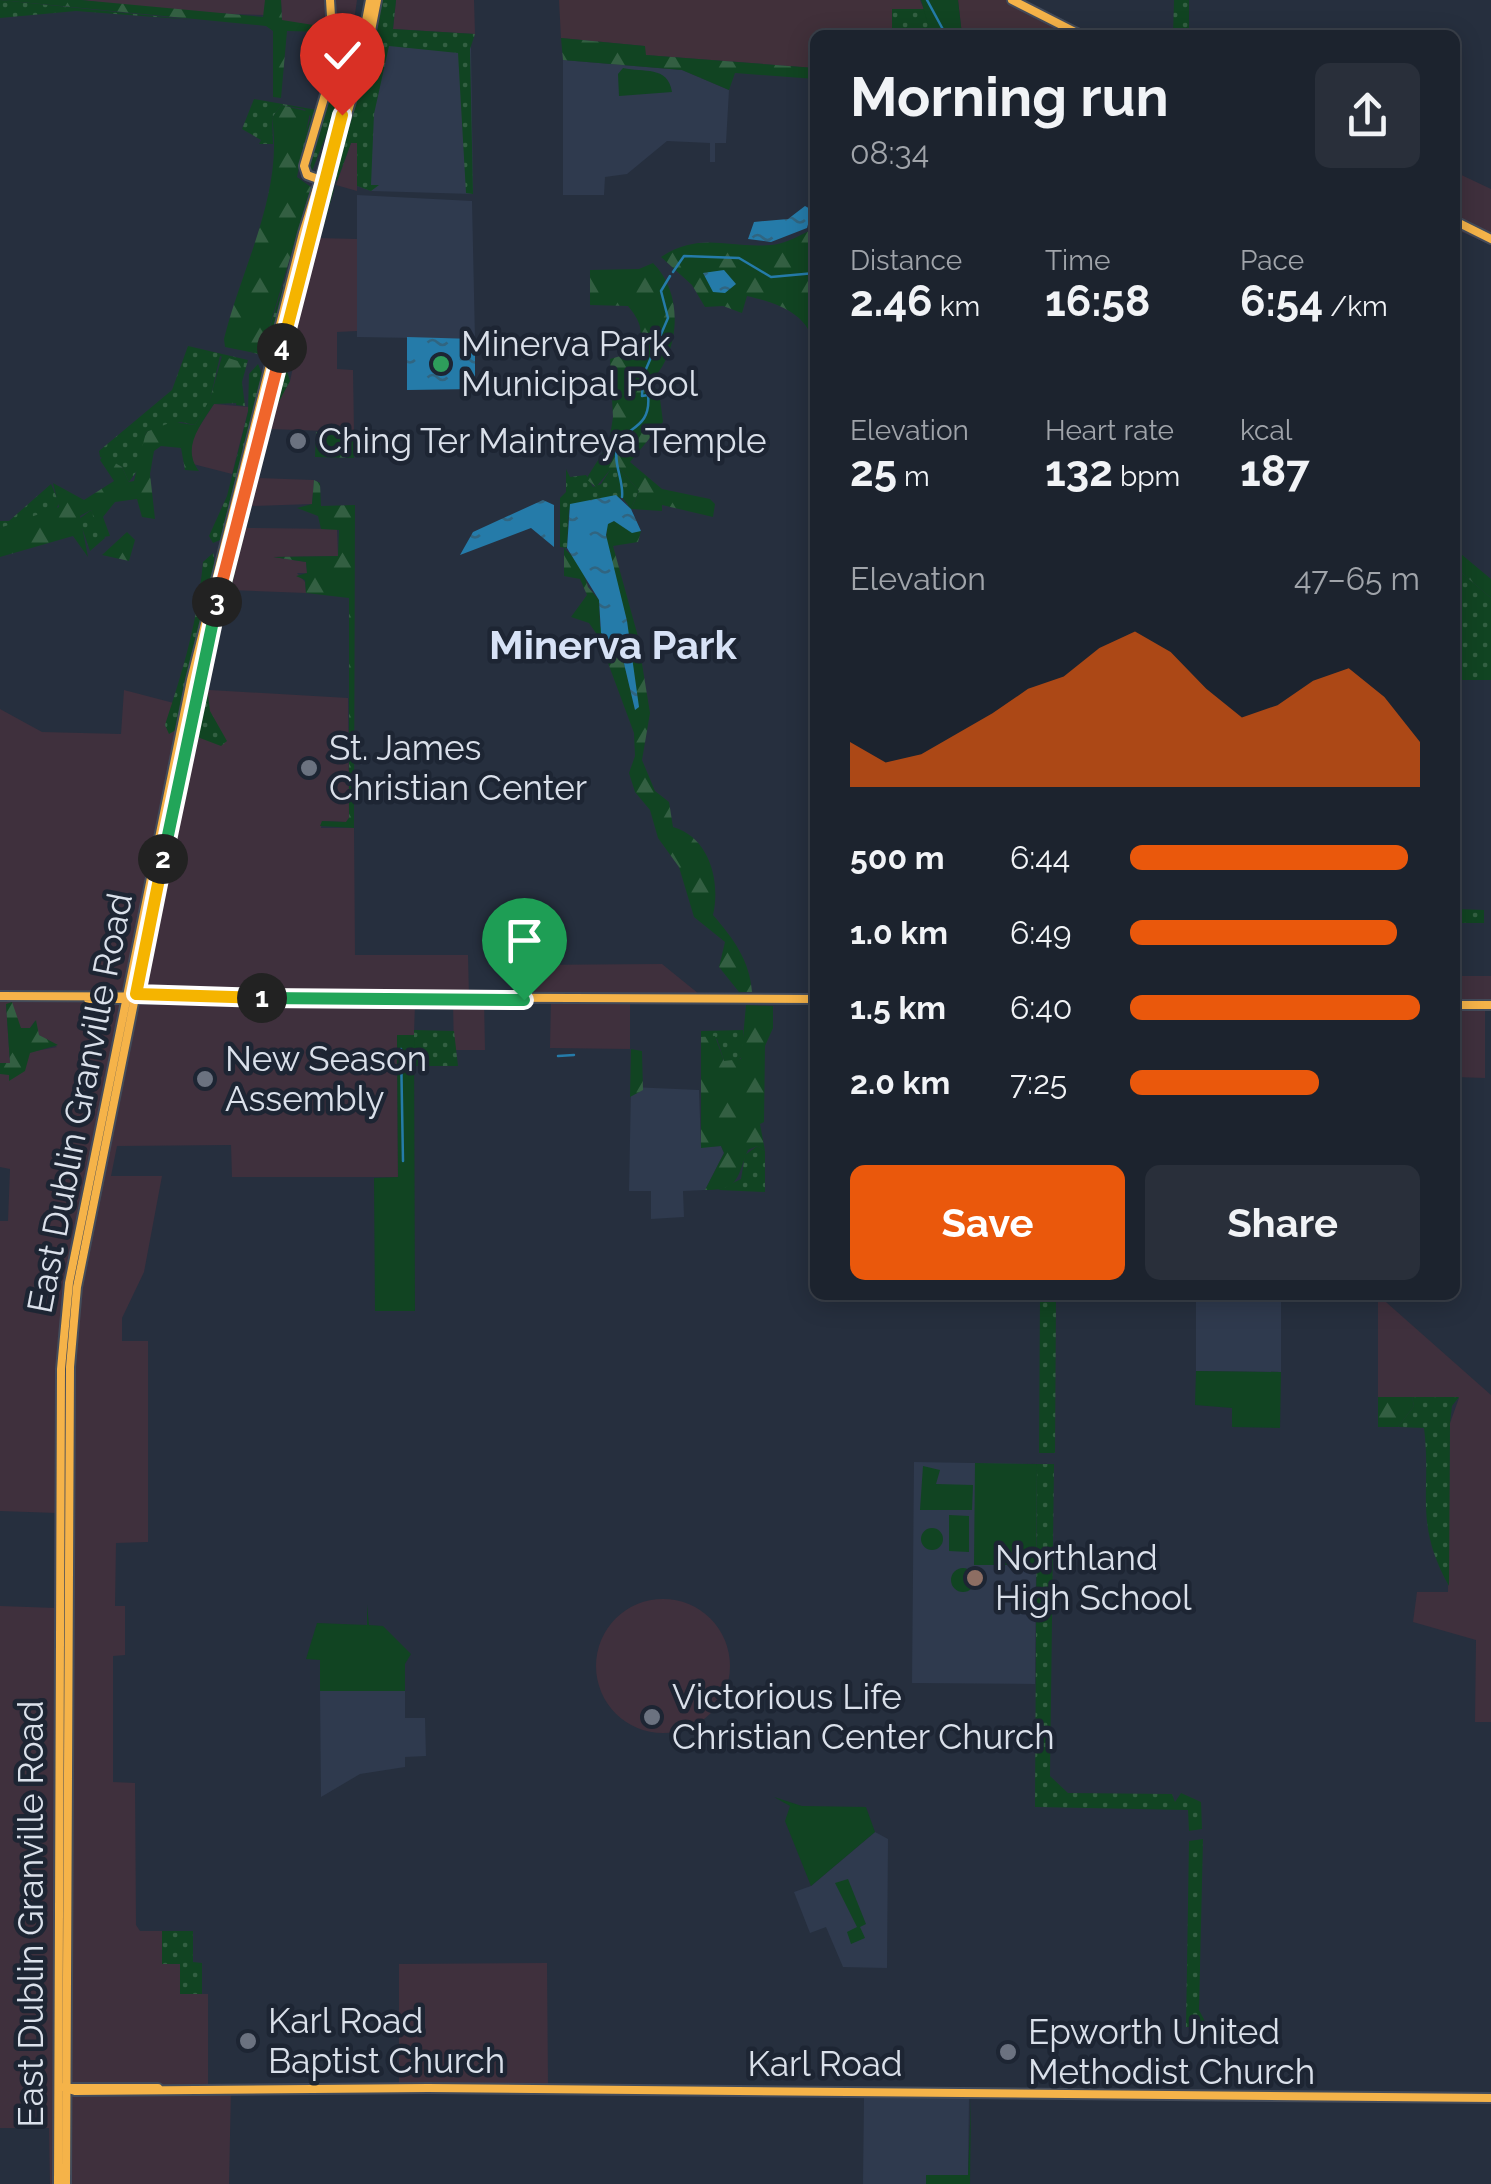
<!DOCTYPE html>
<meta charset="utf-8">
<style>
body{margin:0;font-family:Raleway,sans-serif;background:#292f3a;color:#f1f3f6;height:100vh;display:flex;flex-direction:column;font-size:38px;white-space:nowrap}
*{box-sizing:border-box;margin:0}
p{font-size:32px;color:#a0a4aa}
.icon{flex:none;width:55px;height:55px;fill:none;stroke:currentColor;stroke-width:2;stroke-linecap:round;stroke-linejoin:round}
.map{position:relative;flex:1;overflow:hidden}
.side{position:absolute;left:810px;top:30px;width:650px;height:1270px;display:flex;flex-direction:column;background:#1c232e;border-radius:15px;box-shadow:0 5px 25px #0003,0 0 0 2px #3a404a}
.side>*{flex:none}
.pin{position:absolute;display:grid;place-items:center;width:85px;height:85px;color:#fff;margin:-102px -42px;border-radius:50% 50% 50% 0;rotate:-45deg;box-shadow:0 0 10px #0007}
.pin .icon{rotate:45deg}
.km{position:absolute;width:50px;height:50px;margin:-25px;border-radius:50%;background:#222;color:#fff;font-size:28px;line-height:50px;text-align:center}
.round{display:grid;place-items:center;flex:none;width:105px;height:105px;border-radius:15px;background:#292f3a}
.head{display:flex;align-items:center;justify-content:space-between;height:170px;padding:0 40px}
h1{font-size:55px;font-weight:700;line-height:75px}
.stats{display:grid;grid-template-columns:repeat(3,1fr);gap:15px;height:170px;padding:10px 40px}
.stats div{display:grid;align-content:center}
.stats b{font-size:42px;font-weight:700}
.stats small{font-size:28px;font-weight:400}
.stats p{font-size:28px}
.chart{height:280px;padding:20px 40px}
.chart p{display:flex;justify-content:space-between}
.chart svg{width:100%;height:180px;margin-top:10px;fill:#ea580c;opacity:.7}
.primary-button{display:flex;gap:20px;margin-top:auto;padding:20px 40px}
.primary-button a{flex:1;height:115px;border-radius:15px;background:#ea580c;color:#fff;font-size:40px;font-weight:700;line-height:115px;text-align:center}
.primary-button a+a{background:#292f3a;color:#f1f3f6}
ul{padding:0 40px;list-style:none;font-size:32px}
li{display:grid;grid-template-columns:160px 120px 1fr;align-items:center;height:75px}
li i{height:25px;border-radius:12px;background:#ea580c}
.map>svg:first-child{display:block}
.commercial{fill:#3f303d}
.industrial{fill:#41303a}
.built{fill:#2f3a4e}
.grass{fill:url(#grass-dots)}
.forest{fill:url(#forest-firs)}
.green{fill:#142}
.water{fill:url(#water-ripples)}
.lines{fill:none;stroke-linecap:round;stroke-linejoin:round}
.stream{stroke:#257ba9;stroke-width:2.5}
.major-casing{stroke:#434b5a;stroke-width:12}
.major{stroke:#f5b349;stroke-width:8}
.split-1-casing{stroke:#fff;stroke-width:20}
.split-2-casing{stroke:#fff;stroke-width:20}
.split-3-casing{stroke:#fff;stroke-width:20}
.split-4-casing{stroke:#fff;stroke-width:20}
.split-5-casing{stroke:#fff;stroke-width:20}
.split-1{stroke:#22a559;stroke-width:12}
.split-2{stroke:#f5b400;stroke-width:12}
.split-3{stroke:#22a559;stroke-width:12}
.split-4{stroke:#f0652b;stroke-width:12}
.split-5{stroke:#f5b400;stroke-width:12}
.leisure-dot{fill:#2e9e5b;stroke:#1d2533;stroke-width:4}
.worship-dot{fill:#6b7280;stroke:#1d2533;stroke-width:4}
.education-dot{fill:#8d6e63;stroke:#1d2533;stroke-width:4}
.labels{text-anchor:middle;stroke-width:9;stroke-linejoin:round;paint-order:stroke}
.poi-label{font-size:35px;fill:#dae0ea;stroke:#1d2533;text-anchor:start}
.street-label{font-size:35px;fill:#dae0ea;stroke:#1d2533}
.quarter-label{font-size:40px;font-weight:bold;fill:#d7e2f6;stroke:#1d2533}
</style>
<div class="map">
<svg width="1491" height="2184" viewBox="0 0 1491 2184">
<defs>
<pattern id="grass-dots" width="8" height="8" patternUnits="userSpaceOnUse" patternTransform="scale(2.5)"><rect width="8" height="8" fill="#142"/><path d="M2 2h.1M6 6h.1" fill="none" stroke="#335f42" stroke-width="1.8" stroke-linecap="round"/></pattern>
<pattern id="forest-firs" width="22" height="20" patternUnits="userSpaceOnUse" patternTransform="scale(2.5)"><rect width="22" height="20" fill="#142"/><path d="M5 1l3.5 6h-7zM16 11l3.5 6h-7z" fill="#335f42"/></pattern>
<pattern id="water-ripples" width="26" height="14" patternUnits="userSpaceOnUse" patternTransform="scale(2.5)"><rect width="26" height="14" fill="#257ba9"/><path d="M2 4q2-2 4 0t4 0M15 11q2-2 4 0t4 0" fill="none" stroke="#306581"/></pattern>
</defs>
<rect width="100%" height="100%" fill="#262f3e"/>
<!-- commercial -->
<path class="commercial" d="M 81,0 L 265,0 L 265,15 L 177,12 Z
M 281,0 L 357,0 L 354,21 L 334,20 L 328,28 L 282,21 Z
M 396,0 L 474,0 L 475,34 L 393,29 Z
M 351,143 L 357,143 L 357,191 L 336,185 Z
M 1455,172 L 1491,189 L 1491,245 L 1455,229 Z
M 317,238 L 357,239 L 357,331 L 337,332 L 337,369 L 353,370 L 354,432 L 270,429 L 277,403 L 290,381 L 297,349 L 296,322 Z
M 214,404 L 249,407 L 232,474 L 193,464 L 190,441 Z
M 258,478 L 314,480 L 312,504 L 251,506 Z
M 245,528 L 337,529 L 338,556 L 274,557 L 306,562 L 307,573 L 297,573 L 305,582 L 306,593 L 230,590 Z
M 193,689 L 348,698 L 349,818 L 346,822 L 322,821 L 321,828 L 354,828 L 355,955 L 468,955 L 469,997 L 484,998 L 485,1050 L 454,1050 L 453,1003 L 415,1003 L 414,1035 L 397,1036 L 398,1177 L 232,1177 L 231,1145 L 117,1146 L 111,1176 L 162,1176 L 144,1272 L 122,1318 L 122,1341 L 148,1341 L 148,1542 L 116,1543 L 115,1606 L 125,1606 L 125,1655 L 113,1656 L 113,1782 L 135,1783 L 136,1925 L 140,1931 L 162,1931 L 162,1963 L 180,1964 L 180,1994 L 208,1994 L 208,2088 L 231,2088 L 229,2184 L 50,2184 L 49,2128 L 0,2128 L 0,1606 L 56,1608 L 57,1513 L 0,1511 L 0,1221 L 8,1221 L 10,1169 L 0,1167 L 0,1074 L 9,1074 L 30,1052 L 57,1047 L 39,1035 L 35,1021 L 30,1028 L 21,1029 L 6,1004 L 10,1063 L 0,1063 L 0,709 L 42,732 L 121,734 L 124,690 L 189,707 Z
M 662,964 L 699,994 L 702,1003 L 630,1004 L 630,1049 L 550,1048 L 551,999 L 521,999 L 521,965 Z
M 1456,976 L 1491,976 L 1491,1005 L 1485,1005 L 1485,1078 L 1455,1077 Z
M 1378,1295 L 1491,1395 L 1491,1722 L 1475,1722 L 1476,1640 L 1413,1622 L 1417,1592 L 1448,1592 L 1450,1423 L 1459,1398 L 1378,1397 Z
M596 1666a67 67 0 1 1 134 0a67 67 0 1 1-134 0Z
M 547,1963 L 548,2085 L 399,2084 L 399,1964 Z"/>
<!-- industrial -->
<path class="industrial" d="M 559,0 L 920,0 L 924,9 L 892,9 L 892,35 L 815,35 L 815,68 L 645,55 L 644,46 L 561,38 Z
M 958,0 L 1006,0 L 1070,35 L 962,35 Z"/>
<!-- built -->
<path class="built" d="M 374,35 L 471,44 L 473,194 L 371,191 L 357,186 Z
M 563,60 L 682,70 L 729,90 L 726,143 L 715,143 L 715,162 L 710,162 L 710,143 L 667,141 L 627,174 L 605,177 L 604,195 L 563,195 Z
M 357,195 L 472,201 L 475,339 L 357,337 Z
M 631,1087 L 699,1090 L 701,1147 L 721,1146 L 724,1153 L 705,1190 L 683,1191 L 684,1217 L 651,1219 L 651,1191 L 629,1191 Z
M 1196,1295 L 1281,1295 L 1281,1372 L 1196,1371 Z
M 914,1462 L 1037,1464 L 1035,1684 L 912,1683 Z
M 320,1691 L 405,1691 L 405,1718 L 425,1718 L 426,1756 L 405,1757 L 405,1767 L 360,1774 L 321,1797 Z
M 875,1832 L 888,1839 L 887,1968 L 843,1967 L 826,1927 L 810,1933 L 794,1892 L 811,1886 Z
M 864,2098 L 969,2099 L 968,2175 L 926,2175 L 926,2184 L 863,2184 Z"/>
<!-- grass -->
<path class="grass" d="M 0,0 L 194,20 L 76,11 L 0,18 Z
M 381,0 L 396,0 L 393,29 L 475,34 L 470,49 L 473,194 L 466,193 L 458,53 L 389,46 L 374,114 L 371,185 L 379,185 L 371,191 L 357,186 L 357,143 L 351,143 L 337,181 L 334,178 Z
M 1174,0 L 1189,0 L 1189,35 L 1173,35 Z
M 892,9 L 924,9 L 936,35 L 892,35 Z
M 334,27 L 361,27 L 344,89 L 312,171 L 309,161 L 335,70 Z
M 254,99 L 317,110 L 303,155 L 301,146 L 311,117 L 304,109 L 281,105 L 272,118 L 273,144 L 259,144 L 261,140 L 242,129 Z
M 334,190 L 296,322 L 296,358 L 289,361 L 284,353 L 329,191 Z
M 294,251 L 268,349 L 262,355 L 250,352 L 263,349 Z
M 188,346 L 248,360 L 242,382 L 245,406 L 236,405 L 243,363 L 220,356 L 210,400 L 195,425 L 181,422 L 146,432 L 141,465 L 129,482 L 122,467 L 100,457 L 99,451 L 172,390 Z
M 258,364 L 262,374 L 220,540 L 213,543 L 209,536 L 227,496 L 248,412 L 249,374 Z
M 287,371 L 290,381 L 275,409 L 207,686 L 210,711 L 227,741 L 221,746 L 192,735 C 211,613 248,492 280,373 Z
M 566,469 L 570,477 L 586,475 L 593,487 L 601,484 L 610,470 L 620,469 L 639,491 L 631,509 L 622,497 L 569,510 L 567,548 L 560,547 L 560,498 L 566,492 Z
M 51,484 L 59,503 L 55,512 L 0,528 L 0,521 L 9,521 Z
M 91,510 L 105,538 L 90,551 L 79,519 Z
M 213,553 C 221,570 182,701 176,730 L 169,734 L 165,725 C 184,667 197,624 203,562 Z
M 1455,567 L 1491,598 L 1491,680 L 1455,680 L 1459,611 Z
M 1457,909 L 1484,910 L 1484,923 L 1457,923 Z
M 414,1030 L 454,1031 L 458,1066 L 414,1066 Z
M 743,1030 L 743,1056 L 736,1062 L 724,1061 L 717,1039 L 701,1037 L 701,1031 Z
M 757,1146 L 765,1151 L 765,1192 L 718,1190 L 741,1179 L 745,1155 Z
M 1040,1295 L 1056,1295 L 1055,1453 L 1039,1453 Z
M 1412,1397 L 1459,1397 L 1452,1406 L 1450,1423 L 1449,1586 C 1413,1522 1432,1491 1424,1428 L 1398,1427 L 1414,1406 Z
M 1037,1464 L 1054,1464 L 1050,1776 L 1068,1793 L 1172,1794 L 1175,1802 L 1181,1793 L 1201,1802 L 1202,1829 L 1189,1831 L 1188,1810 L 1035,1807 Z
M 1203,1839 L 1199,2010 L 1208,2027 L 1186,2027 L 1189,1841 Z
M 162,1931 L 193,1931 L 193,1962 L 202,1963 L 202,1994 L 180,1994 L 180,1964 L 162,1964 Z"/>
<!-- forest -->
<path class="forest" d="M 0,0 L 81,0 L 263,17 L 265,0 L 281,0 L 282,20 L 326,27 L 329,32 L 287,31 L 281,98 L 273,97 L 273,31 L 266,26 Z
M 561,38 L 645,46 L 646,55 L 815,68 L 815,79 L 735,73 L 729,90 L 682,70 L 563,60 Z
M 281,105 L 310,112 L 297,177 L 311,187 L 263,349 L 250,352 L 225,347 L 224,339 C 241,269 284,192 272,118 Z
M 815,213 L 815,438 L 814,438 C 806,364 845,318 747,296 L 742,313 L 723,306 L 705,307 L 692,285 L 661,257 C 701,231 729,249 771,245 C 781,245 799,236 809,231 Z
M 653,263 C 685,294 680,355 649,383 L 659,391 L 663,422 L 630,462 L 662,489 L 710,499 L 715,504 L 713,517 L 662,505 L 662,511 L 631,509 L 639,491 L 620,469 L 610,470 L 596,487 L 586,479 L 609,443 L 613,417 L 610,359 L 631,353 C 646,335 642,323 628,306 L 590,305 L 590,270 L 639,269 Z
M 222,356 L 244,363 L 238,403 L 214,404 C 198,428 182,449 199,471 L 185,470 L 181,448 L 161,446 L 154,451 L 150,474 L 155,519 L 142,517 L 137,499 L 115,502 L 103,517 L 110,536 L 103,537 L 91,510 L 80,516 L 88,557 L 73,536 L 0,557 L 0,528 L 59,507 L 53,483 L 84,500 L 114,481 L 100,460 L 103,456 L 122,467 L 129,482 L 134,481 L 146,432 L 172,422 L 195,425 L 210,399 Z
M 316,432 L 354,432 L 354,458 L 315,457 Z
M 314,480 L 320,483 L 321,506 L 355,505 L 354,828 L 320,826 L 322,821 L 346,822 L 349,818 L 349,598 L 306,593 L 305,580 L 296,576 L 307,573 L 306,562 L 273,557 L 338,556 L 339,530 L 321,529 L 318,516 L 297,508 L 312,504 Z
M 614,521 L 641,531 L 638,542 L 613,546 L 637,633 L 650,713 L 642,760 L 655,791 L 669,802 L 673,827 C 709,837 721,881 713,915 C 733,938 750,961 752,992 L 739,992 L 719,967 L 725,942 L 694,917 L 679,867 L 658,838 L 650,810 L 635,792 L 629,773 L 635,756 L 634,733 L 598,636 L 589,623 L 571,617 L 587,595 L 580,579 L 564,576 L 564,548 L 581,565 L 588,587 L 599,600 L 600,626 L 622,655 L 635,709 L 627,621 L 606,542 L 607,524 Z
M 127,532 L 135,540 L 129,561 L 102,555 Z
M 1455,549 L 1491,579 L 1491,598 L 1455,567 Z
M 12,1002 L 21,1028 L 30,1028 L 36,1020 L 39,1035 L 58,1045 L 30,1053 L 25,1071 L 9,1081 L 9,1075 L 0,1074 L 0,1063 L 10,1063 L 6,1004 Z
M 746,1005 L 773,1006 L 773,1028 L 765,1046 L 764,1122 L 760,1124 L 765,1151 L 757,1146 L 748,1150 C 737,1176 740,1191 705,1190 L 724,1153 L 721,1146 L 701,1148 L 701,1037 L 715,1036 L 724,1061 L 741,1059 Z
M 631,1049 L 642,1051 L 643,1090 L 630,1097 Z
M 1378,1397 L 1412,1397 L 1414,1406 L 1398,1427 L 1378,1427 Z"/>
<!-- green -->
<path class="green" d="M 921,0 L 958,0 L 962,35 L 931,35 Z
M 623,68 C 643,73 668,65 672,92 L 619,96 L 618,74 Z
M 397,1035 L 414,1035 L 415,1311 L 375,1311 L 374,1178 L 398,1177 Z
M 1196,1371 L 1281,1372 L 1280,1428 L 1232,1427 L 1232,1408 L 1195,1405 Z
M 975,1463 L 1037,1464 L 1036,1565 L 974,1565 Z
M 923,1466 L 940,1470 L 936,1484 L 973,1485 L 972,1510 L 920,1510 Z
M 949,1515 L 969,1516 L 969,1552 L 949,1551 Z
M921 1539a11 11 0 1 1 22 0a11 11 0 1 1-22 0Z
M951 1580a12 12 0 1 1 24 0a12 12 0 1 1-24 0Z
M 367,1605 L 369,1625 L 383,1626 L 411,1654 L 405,1664 L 405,1691 L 320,1691 L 320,1660 L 306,1659 L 317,1623 L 367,1625 Z
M 774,1797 L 802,1806 L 866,1807 L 875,1832 L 811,1886 L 785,1821 L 790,1806 Z
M 848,1879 L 866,1924 L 860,1927 L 865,1938 L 851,1944 L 847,1932 L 857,1927 L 835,1883 Z
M 971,2099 L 970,2184 L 926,2184 L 926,2175 L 968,2175 Z"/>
<!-- water -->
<path class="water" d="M 805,206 L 812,210 L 807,228 L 771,242 L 748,239 L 754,222 L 788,219 Z
M 724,270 L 736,284 L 725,293 L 713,292 L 703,273 Z
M 407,337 L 475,339 L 475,389 L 407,390 Z
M 616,495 L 631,509 L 641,531 L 632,533 L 614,521 L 608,524 L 606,535 L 627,621 L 639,707 L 635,710 L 622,655 L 601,633 L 599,600 L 567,548 L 570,504 Z
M 543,500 L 554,505 L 554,547 L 531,528 L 460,555 L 473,532 Z"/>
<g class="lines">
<!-- stream -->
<path class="stream" d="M 927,0 L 946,35
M 673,272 L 684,256 L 739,258 L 771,277 L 815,273
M 622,497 C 624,481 613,463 617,448 C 622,426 652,431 648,395 L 642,396 L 643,376 L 668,318 L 661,291 L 670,276
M 401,1049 L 403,1161
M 558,1056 L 574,1055"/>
<!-- major casing -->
<g class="major-casing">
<path id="major" d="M 1012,0 L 1081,35
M 318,179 L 307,175 L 304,166 L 334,64 L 330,0
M 1455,221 L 1491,239
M 0,996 L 815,999
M 88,999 L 228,998
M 1455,1005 L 1491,1005
M 63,2087 L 75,2091 L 428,2088 L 1491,2098
M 67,2088 L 158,2088
M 58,2184 L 61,1369 L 69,1283 L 191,680 L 303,233 L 361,47 L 370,0
M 66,2184 L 70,1367 L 77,1287 L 198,683 L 310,234 L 368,46 L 377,0"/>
</g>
<!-- major -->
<use href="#major" class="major"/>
</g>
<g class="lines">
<!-- split-1 casing -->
<g class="split-1-casing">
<path id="split-1" d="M 262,998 L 524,1000"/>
</g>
<!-- split-2 casing -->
<g class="split-2-casing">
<path id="split-2" d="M 163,859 L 136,994 L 262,998"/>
</g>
<!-- split-3 casing -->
<g class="split-3-casing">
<path id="split-3" d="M 163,859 L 217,602"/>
</g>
<!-- split-4 casing -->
<g class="split-4-casing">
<path id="split-4" d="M 217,602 L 282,348"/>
</g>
<!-- split-5 casing -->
<g class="split-5-casing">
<path id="split-5" d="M 282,348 L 342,115"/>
</g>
<!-- split-1 -->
<use href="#split-1" class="split-1"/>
<!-- split-2 -->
<use href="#split-2" class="split-2"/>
<!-- split-3 -->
<use href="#split-3" class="split-3"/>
<!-- split-4 -->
<use href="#split-4" class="split-4"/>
<!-- split-5 -->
<use href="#split-5" class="split-5"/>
</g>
<!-- markers -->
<circle class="leisure-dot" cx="441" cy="364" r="10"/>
<g class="worship-dot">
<circle cx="298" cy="441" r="10"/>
<circle cx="309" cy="768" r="10"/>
<circle cx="205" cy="1079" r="10"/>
<circle cx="652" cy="1717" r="10"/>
<circle cx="248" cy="2041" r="10"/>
<circle cx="1008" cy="2052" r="10"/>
</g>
<circle class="education-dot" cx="975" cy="1578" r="10"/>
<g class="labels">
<!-- poi labels -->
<g class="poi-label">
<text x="461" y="356">Minerva Park<tspan x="461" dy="40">Municipal Pool</tspan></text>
<text x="318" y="453">Ching Ter Maintreya Temple</text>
<text x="329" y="760">St. James<tspan x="329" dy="40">Christian Center</tspan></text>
<text x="225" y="1071">New Season<tspan x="225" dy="40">Assembly</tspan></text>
<text x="995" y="1570">Northland<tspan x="995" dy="40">High School</tspan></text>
<text x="672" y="1709">Victorious Life<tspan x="672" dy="40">Christian Center Church</tspan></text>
<text x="268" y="2033">Karl Road<tspan x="268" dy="40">Baptist Church</tspan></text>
<text x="1028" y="2044">Epworth United<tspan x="1028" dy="40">Methodist Church</tspan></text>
</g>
<!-- street labels -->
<g class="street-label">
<text transform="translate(80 1103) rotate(-79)" y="12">East Dublin Granville Road</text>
<text transform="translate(31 1914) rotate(-90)" y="12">East Dublin Granville Road</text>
<text x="825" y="2076">Karl Road</text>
</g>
<!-- quarter labels -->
<g class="quarter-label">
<text x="613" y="659">Minerva Park</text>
</g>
</g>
</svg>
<div class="pin" style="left:524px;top:1000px;background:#1e9e55"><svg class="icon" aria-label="arrive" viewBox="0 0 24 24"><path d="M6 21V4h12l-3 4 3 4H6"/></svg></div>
<div class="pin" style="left:342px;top:115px;background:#d93025"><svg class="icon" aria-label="check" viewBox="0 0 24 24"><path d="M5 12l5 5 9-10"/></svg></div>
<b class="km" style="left:262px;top:998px">1</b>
<b class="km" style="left:163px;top:859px">2</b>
<b class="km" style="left:217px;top:602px">3</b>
<b class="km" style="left:282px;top:348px">4</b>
<section class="side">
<div class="head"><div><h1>Morning run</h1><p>08:34</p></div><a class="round"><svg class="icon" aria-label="share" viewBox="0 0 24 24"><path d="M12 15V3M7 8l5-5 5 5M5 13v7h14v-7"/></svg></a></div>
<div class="stats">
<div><p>Distance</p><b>2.46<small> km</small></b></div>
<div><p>Time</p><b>16:58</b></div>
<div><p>Pace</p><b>6:54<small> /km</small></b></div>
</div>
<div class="stats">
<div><p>Elevation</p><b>25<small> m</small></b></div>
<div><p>Heart rate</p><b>132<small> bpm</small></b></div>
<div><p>kcal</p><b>187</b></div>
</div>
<div class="chart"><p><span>Elevation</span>47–65 m</p>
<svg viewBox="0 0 160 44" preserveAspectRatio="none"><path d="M0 44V33L10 38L20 36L30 31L40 26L50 20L60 17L70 10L80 6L90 11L100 20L110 27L120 24L130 18L140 15L150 22L160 33V44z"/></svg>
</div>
<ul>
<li><b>500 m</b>6:44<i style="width:96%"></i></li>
<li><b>1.0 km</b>6:49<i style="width:92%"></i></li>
<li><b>1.5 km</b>6:40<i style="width:100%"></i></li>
<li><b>2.0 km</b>7:25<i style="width:65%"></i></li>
</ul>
<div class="primary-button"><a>Save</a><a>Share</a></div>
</section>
</div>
